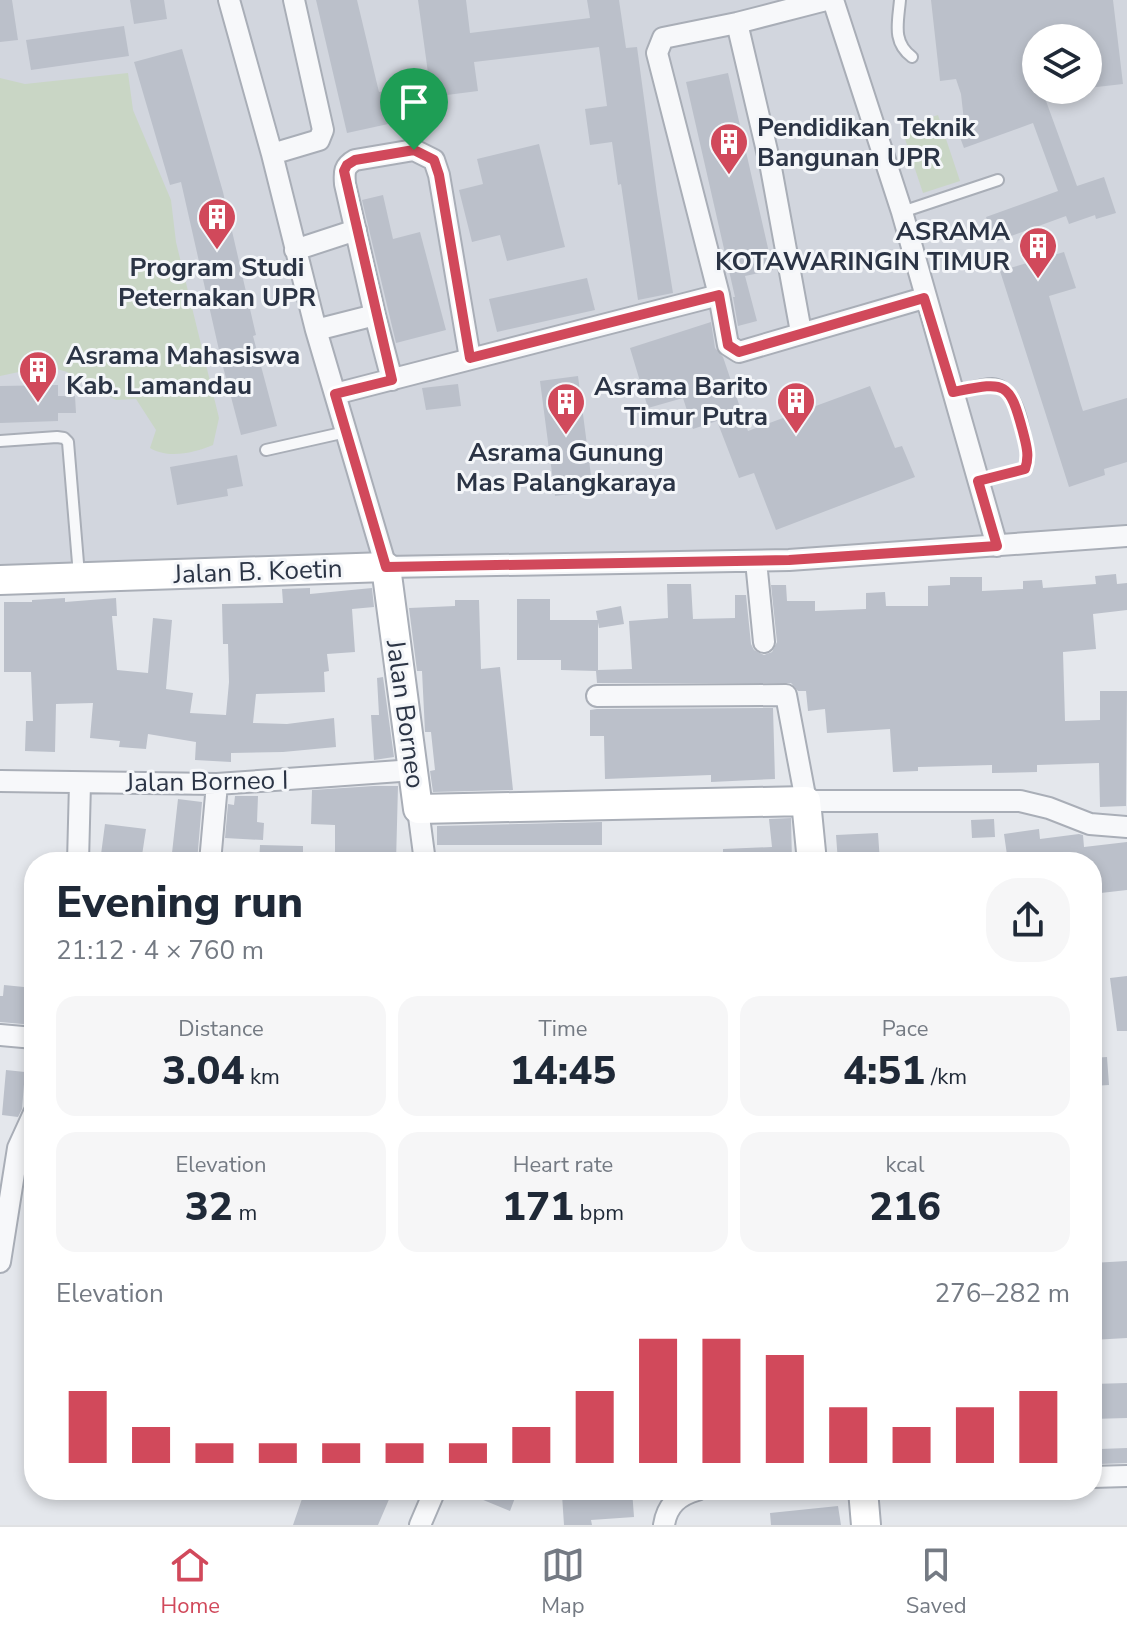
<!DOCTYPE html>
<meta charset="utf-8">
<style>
body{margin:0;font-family:"Nunito Sans",sans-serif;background:#f6f6f7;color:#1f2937;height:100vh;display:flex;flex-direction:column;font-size:30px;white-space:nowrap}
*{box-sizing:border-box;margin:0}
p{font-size:26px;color:#747a83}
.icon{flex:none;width:44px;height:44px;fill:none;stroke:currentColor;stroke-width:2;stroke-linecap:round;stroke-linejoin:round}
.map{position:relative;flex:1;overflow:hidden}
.panel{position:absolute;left:24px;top:852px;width:1078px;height:648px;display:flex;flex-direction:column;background:#fff;border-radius:32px;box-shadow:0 4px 12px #0003}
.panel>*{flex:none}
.tools{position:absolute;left:1022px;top:24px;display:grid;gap:16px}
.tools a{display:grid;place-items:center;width:80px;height:80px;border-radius:50%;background:#fff;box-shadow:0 4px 12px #0003;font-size:40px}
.pin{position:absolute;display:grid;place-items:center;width:68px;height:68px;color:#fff;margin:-82px -34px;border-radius:50% 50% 50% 0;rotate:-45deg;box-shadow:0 0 8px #0007}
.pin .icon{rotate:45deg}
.round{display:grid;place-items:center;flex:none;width:84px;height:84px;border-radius:32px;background:#f6f6f7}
.headline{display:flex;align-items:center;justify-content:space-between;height:136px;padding:0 32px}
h1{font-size:44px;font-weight:800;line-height:60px}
.figures{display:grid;grid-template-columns:repeat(3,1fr);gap:12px;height:136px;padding:8px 32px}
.figures div{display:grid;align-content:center;border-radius:20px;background:#f6f6f7;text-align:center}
.figures b{font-size:40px;font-weight:800}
.figures small{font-size:22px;font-weight:400}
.figures p{font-size:22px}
.chart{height:224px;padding:16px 32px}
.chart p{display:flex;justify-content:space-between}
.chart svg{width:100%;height:144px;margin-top:8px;stroke:#d1495b;stroke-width:6}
.tab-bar{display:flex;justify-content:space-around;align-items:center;height:112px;border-top:2px solid #e0e1e3;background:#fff;font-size:22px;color:#747a83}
.tab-bar a{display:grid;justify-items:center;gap:4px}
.tab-bar .on{color:#d1495b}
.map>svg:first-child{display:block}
.built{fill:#d2d6de;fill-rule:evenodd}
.green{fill:#c9d6c5}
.building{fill:#bbc0ca}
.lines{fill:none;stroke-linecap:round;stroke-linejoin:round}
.lane-casing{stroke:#a9aeb7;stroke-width:14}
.street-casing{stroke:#a9aeb7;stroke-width:24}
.secondary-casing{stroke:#a9aeb7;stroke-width:32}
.lane{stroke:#f7f8fa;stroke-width:10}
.street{stroke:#f7f8fa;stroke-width:20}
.secondary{stroke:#fff;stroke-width:28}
.route-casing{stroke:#fff;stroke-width:16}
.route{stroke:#d1495b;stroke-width:10}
.labels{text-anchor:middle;stroke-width:6;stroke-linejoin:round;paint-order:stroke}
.poi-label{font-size:26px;font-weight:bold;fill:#2b3445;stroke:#f4f6f9;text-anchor:start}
.street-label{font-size:26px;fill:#2b3445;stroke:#f4f6f9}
</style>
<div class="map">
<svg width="1127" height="1525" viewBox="0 0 1127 1525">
<rect width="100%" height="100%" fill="#e4e7ec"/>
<!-- built -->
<path class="built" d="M 0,0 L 1127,0 L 1127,530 L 789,550 L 0,570 ZM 1036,38 L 1088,38 L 1088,90 L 1036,90 Z"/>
<!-- green -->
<path class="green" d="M 128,73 L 133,110 L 171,200 L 176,242 L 219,418 L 213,445 C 194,453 168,459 150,448 L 156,430 L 136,399 L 116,400 L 67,372 L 47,366 L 0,376 L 0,78 L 25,84 Z
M 938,115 L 960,181 L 923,193 L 901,127 Z"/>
<!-- building -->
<path class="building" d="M 0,0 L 12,0 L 18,40 L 0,42 Z
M 130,0 L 164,0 L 167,19 L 134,24 Z
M 316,0 L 357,0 L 379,92 L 429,80 L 418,0 L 466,0 L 470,33 L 590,18 L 587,0 L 619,0 L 626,48 L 637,47 L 657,194 L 673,293 L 638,300 L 621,184 L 618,185 L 612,142 L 590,145 L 585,109 L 607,106 L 599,47 L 474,62 L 478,91 L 439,96 L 443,112 L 347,133 Z
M 931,0 L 1113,0 L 1123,84 L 1088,88 L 1088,38 L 1036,38 L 1036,90 L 1042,90 L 1077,186 L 1104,177 L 1116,213 L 1096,219 L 1095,215 L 1069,224 L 1066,216 L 995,242 L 986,217 L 1058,191 L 1033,123 L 964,148 L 955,124 L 964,121 L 961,94 L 956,79 L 940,81 Z
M 124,26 L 129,56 L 31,70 L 26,40 Z
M 182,49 L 223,192 L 256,335 L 253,336 L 277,426 L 241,435 L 221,359 L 181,182 L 170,185 L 134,62 Z
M 728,73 L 773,270 L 745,276 L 757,321 L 738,326 L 733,297 L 735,297 L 686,82 Z
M 539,144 L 565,247 L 507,261 L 500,235 L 472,242 L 459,190 L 483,184 L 477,159 Z
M 383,195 L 393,239 L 420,232 L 446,330 L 396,343 L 362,200 Z
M 1064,252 L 1076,288 L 1049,296 L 1081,405 L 1083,411 L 1127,398 L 1127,462 L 1104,469 L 1105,475 L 1069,487 L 1000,271 Z
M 587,278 L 595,310 L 497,332 L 489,299 Z
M 711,322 L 715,348 L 723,357 L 748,431 L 870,386 L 895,448 L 902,446 L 915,477 L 776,530 L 754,473 L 739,478 L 717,421 L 693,429 L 683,398 L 648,408 L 630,348 Z
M 578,376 L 593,491 L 555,496 L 540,381 Z
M 458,384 L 461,406 L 426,410 L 422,388 Z
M 58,385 L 58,396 L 75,396 L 76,413 L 58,413 L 58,421 L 0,423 L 0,386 Z
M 237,455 L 243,486 L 227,489 L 228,496 L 177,505 L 170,467 Z
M 1116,574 L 1117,584 L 1127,583 L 1127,610 L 1093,614 L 1096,649 L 1063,652 L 1065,721 L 1100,720 L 1100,691 L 1127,691 L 1126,806 L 1100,807 L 1099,763 L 1037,765 L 1037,772 L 992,773 L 992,765 L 918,767 L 918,771 L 893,772 L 890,729 L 827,733 L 825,709 L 808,711 L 806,691 L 798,691 L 791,683 L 597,683 L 596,671 L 561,670 L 561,660 L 517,660 L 517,599 L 550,599 L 550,620 L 598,620 L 598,670 L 632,669 L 629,621 L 668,618 L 667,584 L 691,584 L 693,619 L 735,618 L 735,595 L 746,595 L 751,644 L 754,650 L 764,655 L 772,652 L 777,642 L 771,585 L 786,585 L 787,601 L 815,601 L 815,611 L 866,609 L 866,593 L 885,592 L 886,606 L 928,606 L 928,586 L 950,585 L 950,577 L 982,577 L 982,591 L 1023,589 L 1023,581 L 1042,580 L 1043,588 L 1096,584 L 1095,576 Z
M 310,588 L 310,594 L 372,588 L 374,607 L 352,609 L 355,652 L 327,654 L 329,671 L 324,672 L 325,692 L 256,694 L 253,723 L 287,724 L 334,718 L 336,747 L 283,752 L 231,753 L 231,762 L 195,760 L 196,742 L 148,734 L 146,749 L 119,747 L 120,741 L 90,738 L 93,703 L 56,704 L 55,752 L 25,751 L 26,721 L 33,721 L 31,672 L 4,672 L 4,602 L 32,602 L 32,600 L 65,598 L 65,602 L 116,598 L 117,616 L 112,616 L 117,670 L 148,673 L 153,618 L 172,620 L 166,689 L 193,693 L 190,713 L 226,715 L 229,682 L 228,644 L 223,644 L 222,604 L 283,603 L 282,589 Z
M 455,600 L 479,600 L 481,669 L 500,667 L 513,790 L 433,792 L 430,771 L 435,770 L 431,732 L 425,732 L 422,671 L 417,671 L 409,608 L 455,606 Z
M 621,606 L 624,624 L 599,628 L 596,611 Z
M 383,677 L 394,757 L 374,760 L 371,715 L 379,715 L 377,678 Z
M 773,708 L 775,779 L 711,782 L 711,775 L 605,779 L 604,736 L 590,736 L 590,710 L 597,709 Z
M 374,786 L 398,786 L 396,862 L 335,862 L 335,825 L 311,824 L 312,790 Z
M 235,796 L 258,796 L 257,822 L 264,823 L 263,840 L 225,838 L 228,804 L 234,805 Z
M 178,799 L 202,802 L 197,862 L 171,862 Z
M 791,818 L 792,862 L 723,862 L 723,849 L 772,847 L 769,819 Z
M 994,819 L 995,837 L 972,838 L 971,820 Z
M 602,822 L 602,845 L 437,845 L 437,826 Z
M 105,824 L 146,829 L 141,862 L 100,862 Z
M 1039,829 L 1040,839 L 1079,834 L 1083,835 L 1084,847 L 1127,842 L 1127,890 L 1092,894 L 1092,862 L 1008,862 L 1004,834 Z
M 878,833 L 880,862 L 838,862 L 836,835 Z
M 260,845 L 303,846 L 303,862 L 259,862 Z
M 1127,976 L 1127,1031 L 1117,1031 L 1110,978 Z
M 4,985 L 34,988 L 34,1025 L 0,1022 L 0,996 L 3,996 Z
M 1107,1057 L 1109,1085 L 1092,1086 L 1092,1058 Z
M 6,1070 L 25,1072 L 22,1109 L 18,1117 L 2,1115 Z
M 1127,1261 L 1127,1338 L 1092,1340 L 1092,1263 Z
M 1127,1383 L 1127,1418 L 1092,1419 L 1092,1384 Z
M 1127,1448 L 1127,1463 L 1100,1464 L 1100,1449 Z
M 305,1490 L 393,1490 L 378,1525 L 293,1525 Z
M 459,1490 L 518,1490 L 510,1511 Z
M 632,1490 L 634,1517 L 591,1520 L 592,1525 L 564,1525 L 562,1495 Z
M 838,1506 L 841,1525 L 771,1525 L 770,1513 Z"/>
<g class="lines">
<!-- lane casing -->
<g class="lane-casing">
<path id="lane" d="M 900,0 C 898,23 892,42 912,57
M 902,212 L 998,180
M 953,392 C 965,390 980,384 992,384 C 1021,386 1025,438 1028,460 L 1025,469 L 978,481
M 0,441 L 57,437 L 64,438 L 68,442 L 79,575
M 266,450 L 346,432"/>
</g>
<!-- street casing -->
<g class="street-casing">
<path id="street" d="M 229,0 L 272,154 L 316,330 L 386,567 L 789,560 L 1127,536
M 826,0 L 737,23 L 663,38 L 657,53 L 719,295 L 728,345 L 739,352 L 924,298
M 833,0 L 902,212 L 997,546
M 737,23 L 771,168 L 801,332
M 272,154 L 319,140 L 323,130 L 294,0
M 295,250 L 356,230
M 375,315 L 392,380
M 316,330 L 375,315 L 345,184 C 344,172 344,166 355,160 L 414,150 L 434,160 L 439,175 L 470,358
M 335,394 L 719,295
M 756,561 L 764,642
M 597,696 L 786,695 L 806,801 L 1020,801 L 1049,808 L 1090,824 L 1127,827
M 0,781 L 217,784 L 414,770
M 418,809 L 425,862
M 78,862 L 80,783
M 210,862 L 217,784
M 0,1035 L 34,1038
M 0,1262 L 18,1148 L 34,1113
M 1092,1477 L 1127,1476
M 420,1525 L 435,1490
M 664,1525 C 667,1505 679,1495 697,1490"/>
</g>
<!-- secondary casing -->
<g class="secondary-casing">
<path id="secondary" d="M 0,580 L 386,567 L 418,809 L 806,801 L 812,862
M 863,1490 L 866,1525"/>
</g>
<!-- lane -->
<use href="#lane" class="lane"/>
<!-- street -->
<use href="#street" class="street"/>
<!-- secondary -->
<use href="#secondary" class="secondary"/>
</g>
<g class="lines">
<!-- route casing -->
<g class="route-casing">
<path id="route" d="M 414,150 L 434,160 L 439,175 L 470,358 L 719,295 L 728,345 L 739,352 L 924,298 L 953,392 C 1005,382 1009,379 1023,432 C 1026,444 1030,456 1025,469 L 978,481 L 997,546 L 789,560 L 386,567 L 335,394 L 392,380 L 344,171 L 347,165 L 355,160 Z"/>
</g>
<!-- route -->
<use href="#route" class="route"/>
</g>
<!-- icons -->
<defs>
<g id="building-pin" transform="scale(2)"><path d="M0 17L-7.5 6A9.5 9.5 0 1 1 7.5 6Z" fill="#d1495b" stroke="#f4f6f9"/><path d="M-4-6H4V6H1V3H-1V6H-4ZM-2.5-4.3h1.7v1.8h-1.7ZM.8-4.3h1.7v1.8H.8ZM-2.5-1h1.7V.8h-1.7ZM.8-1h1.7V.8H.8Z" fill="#fff"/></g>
</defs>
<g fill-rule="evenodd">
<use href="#building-pin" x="729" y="142"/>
<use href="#building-pin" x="217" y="217"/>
<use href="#building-pin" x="1038" y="246"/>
<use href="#building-pin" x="38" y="370"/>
<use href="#building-pin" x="796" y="401"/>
<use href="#building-pin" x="566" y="402"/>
</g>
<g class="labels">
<!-- poi labels -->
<g class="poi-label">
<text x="757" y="136">Pendidikan Teknik<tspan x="757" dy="30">Bangunan UPR</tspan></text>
<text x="1010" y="240" text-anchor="end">ASRAMA<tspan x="1010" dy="30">KOTAWARINGIN TIMUR</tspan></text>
<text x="217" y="276" text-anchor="middle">Program Studi<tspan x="217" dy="30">Peternakan UPR</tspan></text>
<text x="66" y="364">Asrama Mahasiswa<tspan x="66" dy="30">Kab. Lamandau</tspan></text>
<text x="768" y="395" text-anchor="end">Asrama Barito<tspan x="768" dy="30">Timur Putra</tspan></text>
<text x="566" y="461" text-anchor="middle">Asrama Gunung<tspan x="566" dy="30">Mas Palangkaraya</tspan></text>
</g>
<!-- street labels -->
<g class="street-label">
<text transform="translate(258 571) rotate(-2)" y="9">Jalan B. Koetin</text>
<text transform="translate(406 714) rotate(82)" y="9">Jalan Borneo</text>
<text transform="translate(207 781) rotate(-1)" y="9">Jalan Borneo I</text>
</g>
</g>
</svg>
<div class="tools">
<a><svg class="icon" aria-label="layers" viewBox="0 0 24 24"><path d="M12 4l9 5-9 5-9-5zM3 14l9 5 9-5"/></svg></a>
</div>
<div class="pin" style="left:414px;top:150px;background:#1e9e55"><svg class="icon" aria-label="arrive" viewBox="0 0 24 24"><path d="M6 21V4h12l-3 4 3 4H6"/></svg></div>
<section class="panel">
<div class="headline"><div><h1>Evening run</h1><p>21:12 · 4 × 760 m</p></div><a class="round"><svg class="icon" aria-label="share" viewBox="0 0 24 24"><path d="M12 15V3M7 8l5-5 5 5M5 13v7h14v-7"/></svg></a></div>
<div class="figures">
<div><p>Distance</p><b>3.04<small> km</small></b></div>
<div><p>Time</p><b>14:45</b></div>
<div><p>Pace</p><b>4:51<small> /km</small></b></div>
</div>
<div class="figures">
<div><p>Elevation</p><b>32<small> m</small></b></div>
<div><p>Heart rate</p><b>171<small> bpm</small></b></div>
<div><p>kcal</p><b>216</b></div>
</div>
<div class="chart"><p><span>Elevation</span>276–282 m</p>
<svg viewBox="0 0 160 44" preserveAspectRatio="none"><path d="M5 44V22M15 44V33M25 44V38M35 44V38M45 44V38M55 44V38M65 44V38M75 44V33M85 44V22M95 44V6M105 44V6M115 44V11M125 44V27M135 44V33M145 44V27M155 44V22"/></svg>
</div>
</section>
</div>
<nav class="tab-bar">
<a class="on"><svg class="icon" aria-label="home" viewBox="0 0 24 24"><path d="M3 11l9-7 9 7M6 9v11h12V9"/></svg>Home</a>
<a><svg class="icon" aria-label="map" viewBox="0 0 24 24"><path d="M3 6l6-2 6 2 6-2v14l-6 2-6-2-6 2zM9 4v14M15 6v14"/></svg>Map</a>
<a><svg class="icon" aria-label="saved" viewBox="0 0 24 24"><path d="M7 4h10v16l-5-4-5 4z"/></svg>Saved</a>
</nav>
